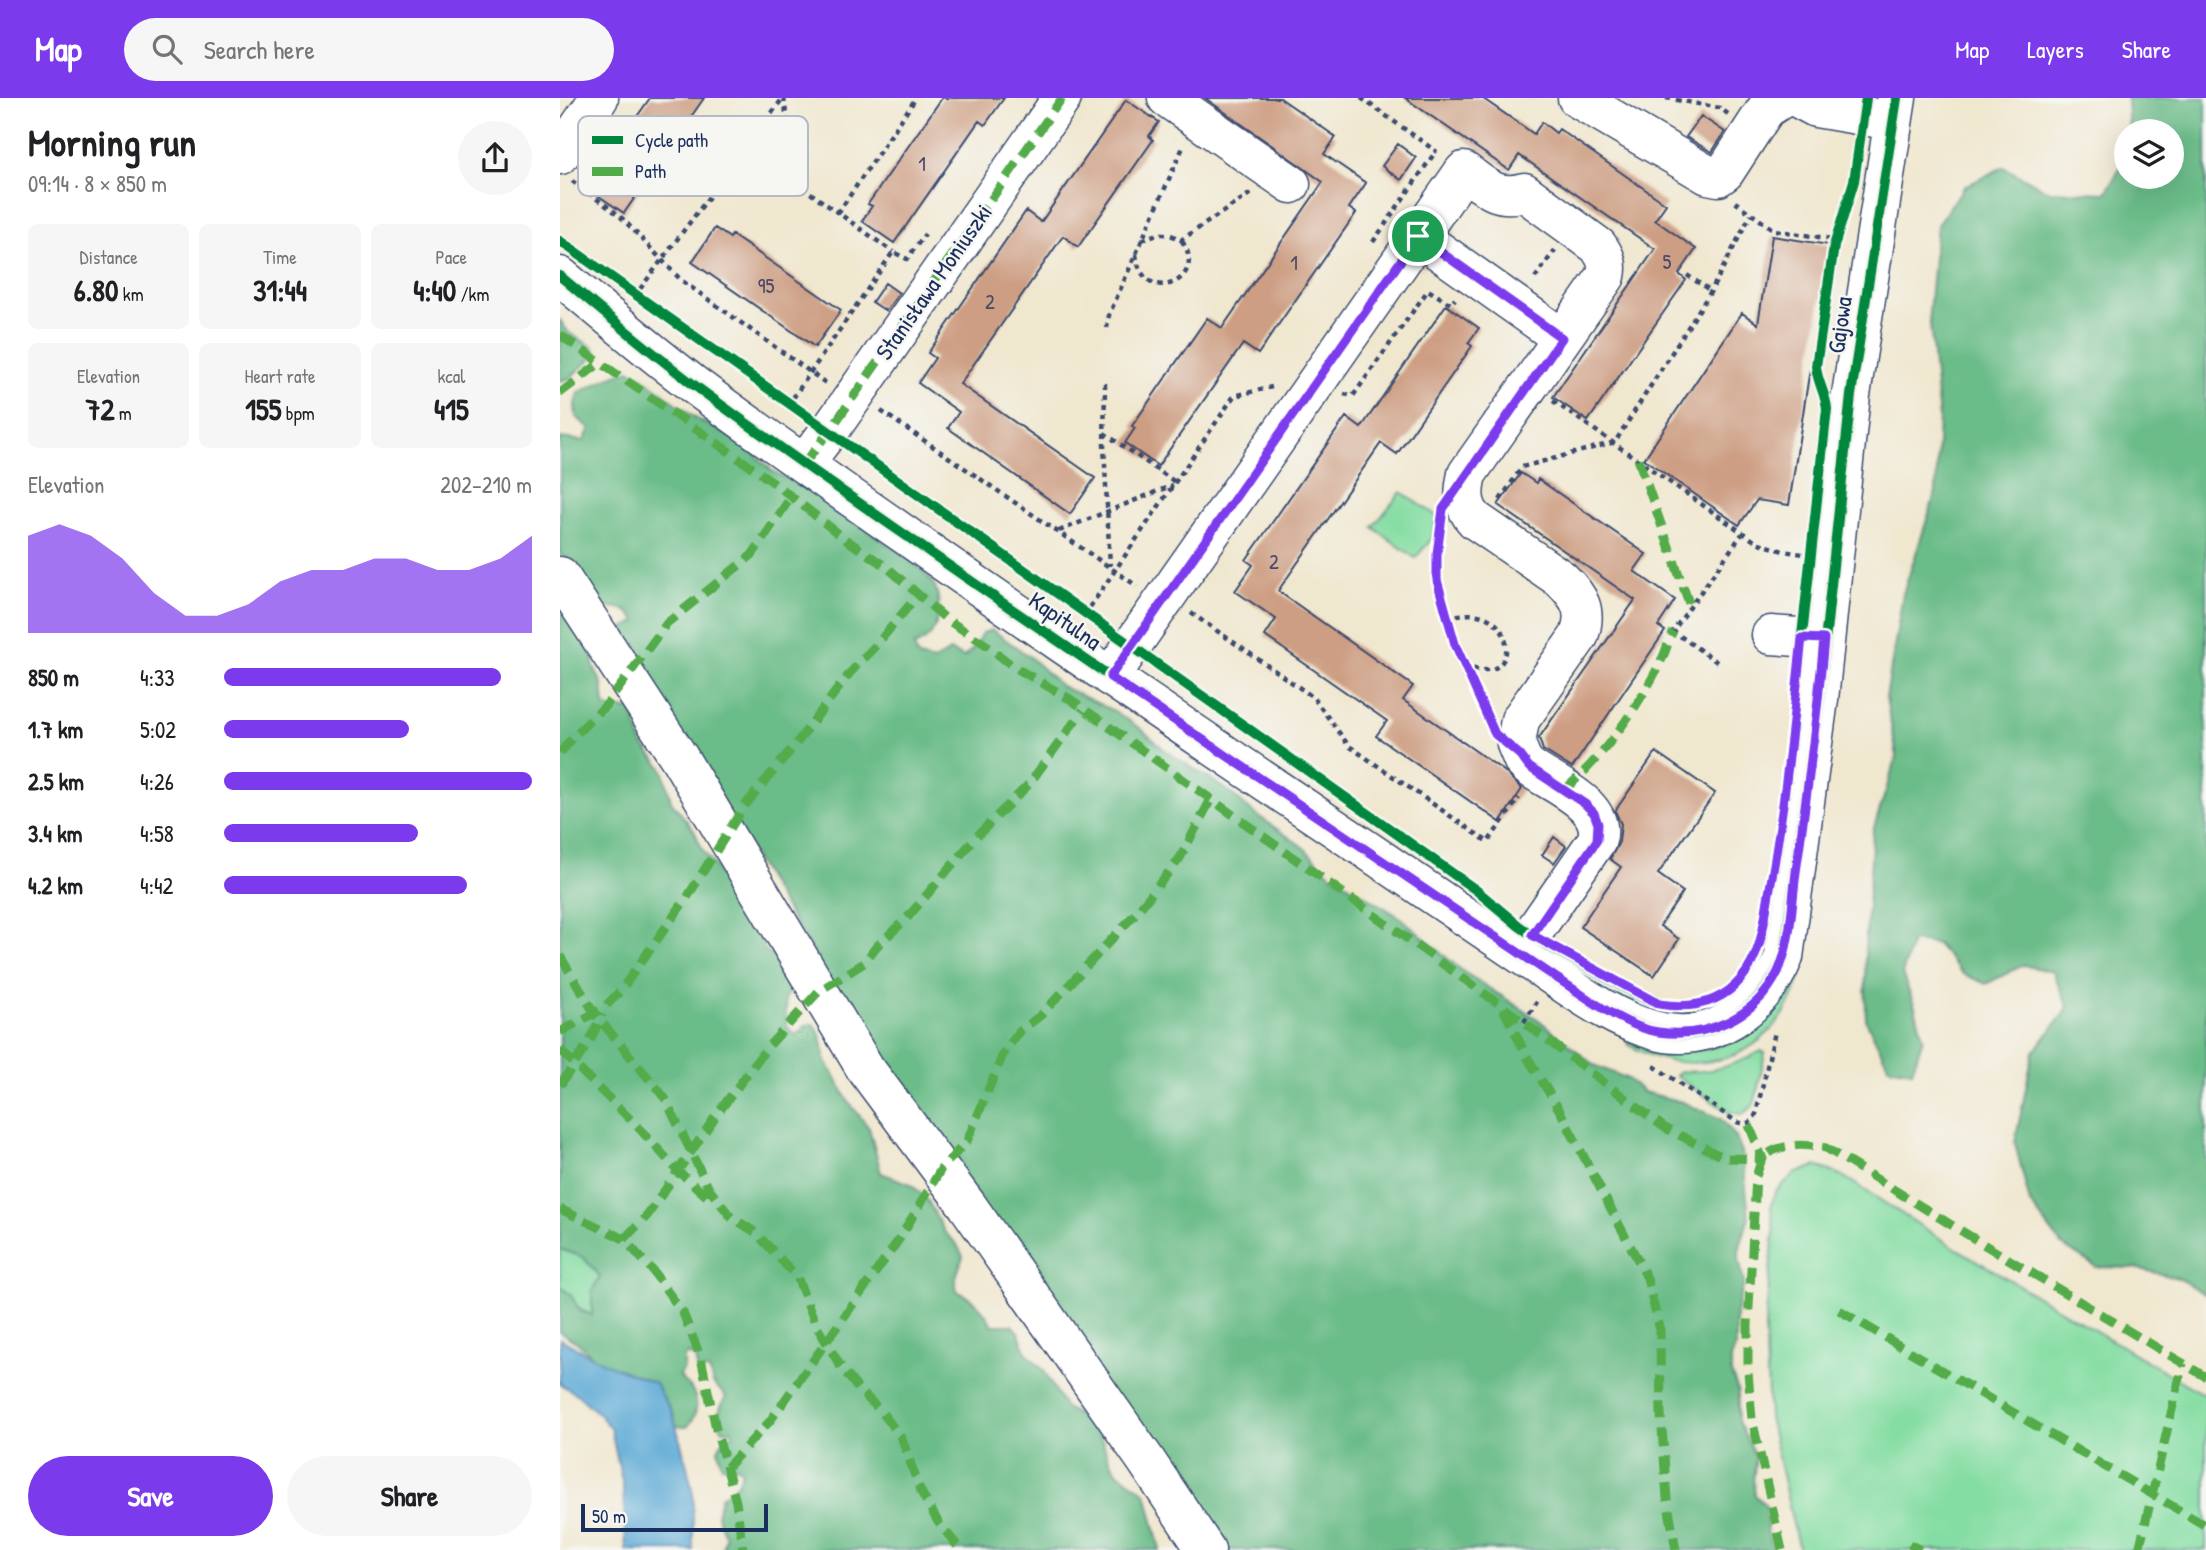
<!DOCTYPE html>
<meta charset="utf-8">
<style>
body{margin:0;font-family:"Patrick Hand",sans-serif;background:#f6f6f6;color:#202124;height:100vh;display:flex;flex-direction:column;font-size:26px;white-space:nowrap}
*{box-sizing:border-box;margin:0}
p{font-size:23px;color:#757577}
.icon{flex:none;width:38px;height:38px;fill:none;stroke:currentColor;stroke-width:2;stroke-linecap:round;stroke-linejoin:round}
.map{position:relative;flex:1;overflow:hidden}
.drawer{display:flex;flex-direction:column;background:#fff;width:560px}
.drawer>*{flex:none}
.fabs{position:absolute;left:1554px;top:21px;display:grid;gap:14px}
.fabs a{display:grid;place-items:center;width:70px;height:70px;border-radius:50%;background:#fff;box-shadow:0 7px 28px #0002;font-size:35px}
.scale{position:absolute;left:21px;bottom:18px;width:187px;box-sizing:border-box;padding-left:7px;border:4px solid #1b2f5e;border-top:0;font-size:19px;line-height:24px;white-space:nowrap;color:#1b2f5e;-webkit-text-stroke:5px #f6f6f2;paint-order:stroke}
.pin{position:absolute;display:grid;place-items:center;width:60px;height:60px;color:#fff;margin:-30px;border:4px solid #fff;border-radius:50%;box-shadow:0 2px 7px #0007}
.round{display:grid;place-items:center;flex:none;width:74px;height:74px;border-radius:37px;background:#f6f6f6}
.overview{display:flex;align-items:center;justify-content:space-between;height:119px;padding:0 28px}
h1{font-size:38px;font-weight:800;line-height:52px}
.figures{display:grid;grid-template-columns:repeat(3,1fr);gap:10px;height:119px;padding:7px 28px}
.figures div{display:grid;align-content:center;border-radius:10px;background:#f6f6f6;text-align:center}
.figures b{font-size:30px;font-weight:800}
.figures small{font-size:19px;font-weight:400}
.figures p{font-size:19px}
.chart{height:196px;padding:14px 28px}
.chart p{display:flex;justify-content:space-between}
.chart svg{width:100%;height:126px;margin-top:7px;fill:#7c3aed;opacity:.7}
.action{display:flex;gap:14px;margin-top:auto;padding:14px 28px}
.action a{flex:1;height:80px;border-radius:42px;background:#7c3aed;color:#fff;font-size:28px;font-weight:800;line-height:80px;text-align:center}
.action a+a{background:#f6f6f6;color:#202124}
ul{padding:0 28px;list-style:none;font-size:23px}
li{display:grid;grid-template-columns:112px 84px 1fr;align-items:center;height:52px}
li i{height:18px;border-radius:9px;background:#7c3aed}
header{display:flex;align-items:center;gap:42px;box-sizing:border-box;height:98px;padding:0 35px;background:#7c3aed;color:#fff}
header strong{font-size:33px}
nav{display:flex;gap:38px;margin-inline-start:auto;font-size:24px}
.search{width:490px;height:63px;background:#f6f6f6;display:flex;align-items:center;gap:18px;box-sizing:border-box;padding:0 24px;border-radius:38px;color:#757577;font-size:26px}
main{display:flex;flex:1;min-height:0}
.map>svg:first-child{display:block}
.green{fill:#84dda2;stroke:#508680;stroke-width:2}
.forest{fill:#6bbc88;stroke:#437673;stroke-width:2}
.water{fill:#5daad6;stroke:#3c6c9a;stroke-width:2}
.building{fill:#cd9e83}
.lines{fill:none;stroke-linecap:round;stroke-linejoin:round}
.minor-casing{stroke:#3b4b6f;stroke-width:41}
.path{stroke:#3b4b6f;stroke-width:4.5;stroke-dasharray:5 5;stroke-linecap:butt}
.minor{stroke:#fff;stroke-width:38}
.quiet{stroke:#52ab49;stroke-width:9;stroke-dasharray:18 9;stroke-linecap:butt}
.cycleway-casing{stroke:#f6f6f2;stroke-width:15}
.cycleway{stroke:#00873e;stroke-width:10}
.route-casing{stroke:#fff;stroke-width:14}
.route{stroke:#7c3aed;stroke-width:9}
.labels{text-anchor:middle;stroke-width:5;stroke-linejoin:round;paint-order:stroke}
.number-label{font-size:21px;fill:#484b67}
.street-label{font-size:24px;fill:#1b2f5e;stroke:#f6f6f2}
.key{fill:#f6f6f2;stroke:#b4bac6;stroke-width:2}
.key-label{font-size:19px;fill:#1b2f5e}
</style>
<header>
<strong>Map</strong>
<div class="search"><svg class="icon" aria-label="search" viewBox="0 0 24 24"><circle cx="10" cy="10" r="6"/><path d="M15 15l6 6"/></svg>Search here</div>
<nav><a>Map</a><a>Layers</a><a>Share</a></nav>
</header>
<main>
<section class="drawer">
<div class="overview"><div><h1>Morning run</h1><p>09:14 · 8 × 850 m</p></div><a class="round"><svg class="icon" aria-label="share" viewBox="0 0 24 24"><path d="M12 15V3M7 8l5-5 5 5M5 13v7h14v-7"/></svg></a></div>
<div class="figures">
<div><p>Distance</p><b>6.80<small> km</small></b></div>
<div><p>Time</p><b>31:44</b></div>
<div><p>Pace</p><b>4:40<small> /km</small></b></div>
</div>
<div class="figures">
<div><p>Elevation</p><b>72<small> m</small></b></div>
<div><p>Heart rate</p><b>155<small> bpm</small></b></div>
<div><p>kcal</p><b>415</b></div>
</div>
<div class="chart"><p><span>Elevation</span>202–210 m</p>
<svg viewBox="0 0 160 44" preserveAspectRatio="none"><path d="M0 44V10L10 6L20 10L30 18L40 30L50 38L60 38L70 34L80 26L90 22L100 22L110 18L120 18L130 22L140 22L150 18L160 10V44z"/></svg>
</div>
<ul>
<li><b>850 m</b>4:33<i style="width:90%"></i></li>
<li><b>1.7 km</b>5:02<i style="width:60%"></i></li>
<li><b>2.5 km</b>4:26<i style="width:100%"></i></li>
<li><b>3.4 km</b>4:58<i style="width:63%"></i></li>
<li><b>4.2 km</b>4:42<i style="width:79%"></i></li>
</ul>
<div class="action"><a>Save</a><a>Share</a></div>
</section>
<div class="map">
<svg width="1646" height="1452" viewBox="0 0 1646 1452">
<rect width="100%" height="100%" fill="#f6f6f2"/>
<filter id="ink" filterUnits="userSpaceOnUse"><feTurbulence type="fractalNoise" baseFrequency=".0143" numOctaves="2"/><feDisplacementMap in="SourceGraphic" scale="14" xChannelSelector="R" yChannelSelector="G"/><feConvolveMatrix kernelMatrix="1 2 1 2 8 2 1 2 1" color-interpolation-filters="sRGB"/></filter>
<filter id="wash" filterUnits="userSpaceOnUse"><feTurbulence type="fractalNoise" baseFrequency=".00686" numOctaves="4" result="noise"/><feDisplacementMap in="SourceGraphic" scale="28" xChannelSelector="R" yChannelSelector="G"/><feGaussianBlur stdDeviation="1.57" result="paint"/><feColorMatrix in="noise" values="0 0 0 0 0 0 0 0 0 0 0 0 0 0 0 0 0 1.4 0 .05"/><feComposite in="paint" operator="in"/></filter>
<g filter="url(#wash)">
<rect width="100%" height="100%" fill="#f0e7cf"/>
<!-- green -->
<path class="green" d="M 841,394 L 877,418 L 872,441 L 855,460 L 813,429 Z
M 1222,748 L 1206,853 C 1188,897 1147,925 1099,914 C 1071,908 1037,884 1012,870 L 1017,867 C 1041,881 1072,903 1099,910 C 1145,922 1184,894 1202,853 Z
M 1239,870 L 1242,873 C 1236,892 1230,910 1216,926 C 1180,970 1116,976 1069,947 L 1068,944 C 1138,968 1213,945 1239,870 Z
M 1201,953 L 1205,955 L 1195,1003 L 1192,1009 L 1182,1016 L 1168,1014 L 1116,978 L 1119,973 C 1148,976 1176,967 1201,953 Z
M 1256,1068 L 1281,1077 L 1389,1146 L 1646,1298 L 1646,1452 L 1239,1452 L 1209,1319 L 1205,1228 L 1214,1133 L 1211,1109 L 1215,1094 L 1234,1076 Z
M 0,1151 L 23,1159 L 40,1178 L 32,1193 L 32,1217 C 14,1211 15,1200 0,1188 Z"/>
<!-- forest -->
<path class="forest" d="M 1567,0 L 1646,0 L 1646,1197 L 1618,1180 L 1575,1170 L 1536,1169 L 1502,1147 L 1470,1105 L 1455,1045 L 1473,955 L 1508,910 L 1493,874 L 1463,867 L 1426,886 L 1403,876 L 1377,846 L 1352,843 L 1342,876 L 1355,909 L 1363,940 L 1352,973 L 1329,969 L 1306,923 L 1305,851 L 1313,733 L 1337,658 L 1326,600 L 1343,496 L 1376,394 L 1379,320 L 1369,215 L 1377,127 L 1404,89 L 1443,69 L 1488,93 L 1546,95 L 1566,59 L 1566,79 L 1612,79 L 1612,33 L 1569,33 Z
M 0,222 L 9,235 L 33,249 L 37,255 L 10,280 L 0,283 Z
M 69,272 L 81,278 L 135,320 L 186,347 L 212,373 L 257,396 L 276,417 L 286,418 C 305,431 368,469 375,489 C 379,498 379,511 377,521 C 374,536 368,542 354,548 L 358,559 L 374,563 L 390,553 L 404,559 L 414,550 L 422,535 L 432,532 L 470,559 L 501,588 L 554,613 L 581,631 L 606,653 L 667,692 L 691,713 L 743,749 L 769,775 L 841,820 L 902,873 L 979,922 L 1034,967 L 1068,981 L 1083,994 L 1122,1004 L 1161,1021 L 1176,1039 L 1182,1054 L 1189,1119 L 1179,1152 L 1179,1161 L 1184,1185 L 1176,1215 L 1176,1248 L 1171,1261 L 1171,1275 L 1178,1293 L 1178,1323 L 1196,1360 L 1193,1383 L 1195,1397 L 1206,1408 L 1207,1433 L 1213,1452 L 660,1452 L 354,1019 L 65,550 L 59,532 L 76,524 C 68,508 54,507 38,512 L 14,464 L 0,457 L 0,340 L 24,343 L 30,330 L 16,319 L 15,306 L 18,295 L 48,280 Z
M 0,501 L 31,549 L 33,567 L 42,586 L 44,607 L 51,611 L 72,611 L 82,646 L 103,671 L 111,703 L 134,732 L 142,751 L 160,774 L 176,804 L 193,827 L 205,852 L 221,866 L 231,884 L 231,893 L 225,901 L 227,929 L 236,938 L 246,927 L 253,926 L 261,938 L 265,961 L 288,1003 L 309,1030 L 321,1075 L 351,1086 L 368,1103 L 385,1135 L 396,1145 L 403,1158 L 395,1182 L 397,1193 C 414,1202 423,1210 432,1227 L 452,1227 L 459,1235 L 465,1253 L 484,1273 L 505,1310 L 532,1324 L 543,1345 L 549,1362 L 558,1375 L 586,1395 L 600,1452 L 162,1452 L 165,1438 L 157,1418 L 161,1399 L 177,1386 L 182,1375 L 179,1369 L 162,1368 L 158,1351 L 163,1343 L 173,1337 L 172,1332 L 163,1332 C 154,1319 160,1311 166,1298 L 153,1285 L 149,1272 L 138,1273 L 135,1260 L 128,1256 L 124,1259 L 124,1271 L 120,1277 C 122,1285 127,1285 131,1291 C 140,1304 137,1318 127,1329 L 107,1327 L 18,1245 L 0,1234 L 0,1189 L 10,1196 L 20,1213 L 32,1217 L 32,1193 L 40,1178 L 23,1159 L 0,1151 Z"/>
<!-- water -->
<path class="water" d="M 0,1241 L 44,1265 L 95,1285 L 113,1317 L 126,1364 L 133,1395 L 133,1452 L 66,1452 L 63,1388 L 51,1332 L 40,1317 L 18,1297 L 0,1286 Z"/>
<g id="blocks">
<!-- building -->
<path class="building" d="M 90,0 L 144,0 L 64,115 L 27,90 Z
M 382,0 L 444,0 L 425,27 L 419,23 L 334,145 L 302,123 L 312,108 L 308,106 Z
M 645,0 L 720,0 L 776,39 L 764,56 L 806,85 L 789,110 L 796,115 L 698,256 L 683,246 L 598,368 L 565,345 L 575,330 L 572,328 L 647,220 L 662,230 L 763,84 Z
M 845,0 L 922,0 L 974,36 L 982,24 L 996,35 L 999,31 L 1106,106 L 1095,122 L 1136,151 L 1119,176 L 1126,182 L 1028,323 L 993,299 L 1095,151 L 959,57 L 949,72 Z
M 566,2 L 599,24 L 589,38 L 593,42 L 518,149 L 503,138 L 400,286 L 535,380 L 510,416 L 388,330 L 399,314 L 358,285 L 375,260 L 368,255 L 466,113 L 481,124 Z
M 1141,18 L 1165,34 L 1152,54 L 1126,39 Z
M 838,46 L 856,60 L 841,82 L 822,68 Z
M 155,130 L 170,140 L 172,137 L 281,212 L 255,249 L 132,164 Z
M 1212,138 L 1269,147 L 1229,407 L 1197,402 L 1179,427 L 1084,361 L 1182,215 L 1198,226 Z
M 325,185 L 339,195 L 326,213 L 312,204 Z
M 886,207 L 919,230 L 908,245 L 912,248 L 837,356 L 821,345 L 718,493 L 853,588 L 843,602 L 944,673 L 962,691 L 940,724 L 816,638 L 827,623 L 705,538 L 716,521 L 675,493 L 693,467 L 686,462 L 786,319 L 801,330 Z
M 961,375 L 976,385 L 978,381 L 1086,456 L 1074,473 L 1115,502 L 1098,528 L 1105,533 L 1012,670 L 983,652 L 979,640 L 1075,502 L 938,407 Z
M 1096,654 L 1155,695 L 1098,776 L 1123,794 L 1100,828 L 1119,841 L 1094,878 L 1020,829 L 1061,769 L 1050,761 L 1059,744 L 1061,726 L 1055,713 Z
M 994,739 L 1006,748 L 994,765 L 982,757 Z"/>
</g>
</g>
<g filter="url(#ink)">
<use href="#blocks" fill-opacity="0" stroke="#3b4b6f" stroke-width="2"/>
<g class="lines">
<!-- minor casing -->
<g class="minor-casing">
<path id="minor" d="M 607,0 L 731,86
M 1017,0 L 1148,77 L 1158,79 L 1165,74 L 1206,11 L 1223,0
M 1237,0 L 1256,10 L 1333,23
M 0,57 L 39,0
M 858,138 L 1002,240
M 0,178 C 44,215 88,252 134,287 C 204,339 276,389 348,439 C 500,546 654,649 807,752 C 861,789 915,825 969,862 C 1006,886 1050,921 1093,932 C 1150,949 1202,911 1224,859 L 1259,601 L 1291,297 L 1337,0
M 244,366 L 273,328 L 502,0
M 0,478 L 120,661 L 305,970 L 407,1107 L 585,1361 L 646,1452
M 1211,537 L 1264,541
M 550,579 L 904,73 C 925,88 936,102 964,94 L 1038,148 C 1045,158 1049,165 1046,178 L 907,376 C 903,394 902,408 915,422 L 1001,481 C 1020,499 1028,513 1019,538 L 960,622 L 956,646 L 963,663 L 969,669 C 993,687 1047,706 1037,742 L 959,855"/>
</g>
<!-- path -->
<path class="path" d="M 224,0 L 235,84
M 801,0 L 877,54
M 1106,0 L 1160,10 L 1168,16
M 164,79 L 235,84 L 333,154
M 12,83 L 59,117 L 121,182 L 267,286
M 1175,104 L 1214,132 L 1284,143
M 278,115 L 356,0
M 582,142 C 597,135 606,133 621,142 L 691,95
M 813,144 L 876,53
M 576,156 C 582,212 652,182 621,142
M 1127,177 L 1151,193
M 975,180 L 995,152
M 80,191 L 223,0
M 547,230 L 549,217 L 624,47
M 545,285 L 544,347 L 550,468
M 784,296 L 793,298 L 868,192 L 891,206 L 895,201
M 233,300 L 333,154 L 347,161 L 365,136
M 993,303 L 1196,444 L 1223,453 L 1243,456
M 321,313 L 577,488
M 544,335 L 615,384
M 940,402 L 962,369 L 1055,344 L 1151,193 L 1191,116
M 880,429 C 878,447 875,464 878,482 C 884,531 908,580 928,624
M 499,433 L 613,387
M 530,509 L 674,298 L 712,289
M 631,515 L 753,599 L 789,648 L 928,744 L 959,700
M 887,520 C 951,499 962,571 926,572 C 919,573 911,569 904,567
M 1157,564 L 1113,533 L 1182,436
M 964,924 L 977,904
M 1094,968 L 1177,1024 C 1187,1027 1192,1025 1196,1016 L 1215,934"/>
<!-- minor -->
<use href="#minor" class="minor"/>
<!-- quiet -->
<path class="quiet" d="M 0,237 L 213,384 L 285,441 L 328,470 L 386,521 L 425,546 L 454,569 L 510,601 L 942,908 L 1105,1030 L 1165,1060 L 1203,1061 L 1188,1025
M 0,295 L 40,265
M 1078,361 L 1130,508
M 244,366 L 273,328 L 502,0
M 0,655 L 17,635 L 47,606 L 107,525 L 192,457 L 231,399
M 1004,692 C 1041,662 1080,607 1101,563 C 1106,554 1108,543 1113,533
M 0,858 L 35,916 L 105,1000 L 149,1091 L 171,1119 L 195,1134 L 237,1179 L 256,1227 L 281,1269 L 299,1292 L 321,1313 L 342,1341 L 360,1392 L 378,1424 L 401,1452
M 943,910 L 966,957 L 1000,1013 L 1087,1180 L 1100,1232 L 1101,1316 L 1107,1400 L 1116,1452
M 0,934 L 44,910 L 61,892 L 128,798 L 183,710 L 235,647 L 290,575 L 317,546 L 358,497
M 0,952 L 77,1028 L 118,1073 L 152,1103
M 0,987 L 30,943 L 42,916
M 0,1111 L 64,1141 L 92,1172 L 123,1215 L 141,1260 L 156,1331 L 176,1404 L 183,1452
M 64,1141 L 87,1118 L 155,1019 L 205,952 L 259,893 L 304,865 L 316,849 L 348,819 L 415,740 L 469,686 L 523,612
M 1279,1212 L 1646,1428
M 167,1369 L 210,1323 L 340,1140 L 381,1071 L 407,1043 L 444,954 L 460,933 L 481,917 L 576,815 L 620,760 L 650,703
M 1349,1446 L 1360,1452
M 1222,1452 L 1192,1321 L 1188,1274 L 1188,1227 L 1196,1078 C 1198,1074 1199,1067 1202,1062 C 1215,1044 1247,1046 1266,1050 L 1398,1131 L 1646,1279
M 1579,1452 L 1623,1265"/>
<!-- cycleway casing -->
<g class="cycleway-casing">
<path id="cycleway" d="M 0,143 L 916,792 L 959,828 L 985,846 L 1082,899 C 1119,915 1161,910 1186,875 C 1205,847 1207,807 1213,774 C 1225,708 1231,641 1238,574 C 1248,487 1257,399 1267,311 C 1266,296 1257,284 1256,268 L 1274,148 L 1294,83 L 1306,0
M 0,178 C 44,215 88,252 134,287 C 204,339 276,389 348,439 C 500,546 654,649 807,752 C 861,789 915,825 969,862 C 1006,886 1050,921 1093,932 C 1150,949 1202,911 1224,859 L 1259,601 L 1291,297 L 1337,0"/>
</g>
<!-- cycleway -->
<use href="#cycleway" class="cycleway"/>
</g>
</g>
<g class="lines" filter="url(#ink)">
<!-- route casing -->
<g class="route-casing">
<path id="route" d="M 858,138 L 1002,240 L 883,411 L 877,456 L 877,482 L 895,546 L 935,636 L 960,657 L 969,669 L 1025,706 L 1034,715 L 1038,726 L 1037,742 L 972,837 L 1099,906 C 1130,911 1160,906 1181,881 C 1203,855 1204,821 1210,790 C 1225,707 1233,623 1242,540 L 1264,541 C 1257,619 1247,697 1236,774 C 1232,805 1231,846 1218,874 C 1196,919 1147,941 1098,934 C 1064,929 1024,897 995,879 L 550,579 Z"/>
</g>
<!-- route -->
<use href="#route" class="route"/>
</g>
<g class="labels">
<!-- number labels -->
<g class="number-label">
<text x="362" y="73">1</text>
<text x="1107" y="171">5</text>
<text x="734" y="172">1</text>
<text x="206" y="195">95</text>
<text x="430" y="211">2</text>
<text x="714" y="471">2</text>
</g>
<!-- street labels -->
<g class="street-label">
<text transform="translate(374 184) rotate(-55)" y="8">Stanisława Moniuszki</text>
<text transform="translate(1280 227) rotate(-82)" y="8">Gajowa</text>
<text transform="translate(505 523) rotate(35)" y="8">Kapitulna</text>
</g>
</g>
<!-- legend -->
<rect x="18" y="18" width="230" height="80" rx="10" class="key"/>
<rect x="32" y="38" width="31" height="8" fill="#00873e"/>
<rect x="32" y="69" width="31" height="9" fill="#52ab49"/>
<g class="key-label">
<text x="75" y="49">Cycle path</text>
<text x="75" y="80">Path</text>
</g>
</svg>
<div class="fabs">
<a><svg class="icon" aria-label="layers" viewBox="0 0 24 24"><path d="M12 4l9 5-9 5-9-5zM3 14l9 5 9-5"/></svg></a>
</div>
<div class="scale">50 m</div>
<div class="pin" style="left:858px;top:138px;background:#1e9e55"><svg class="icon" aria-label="arrive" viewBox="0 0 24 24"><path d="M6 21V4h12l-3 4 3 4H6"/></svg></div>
</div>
</main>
